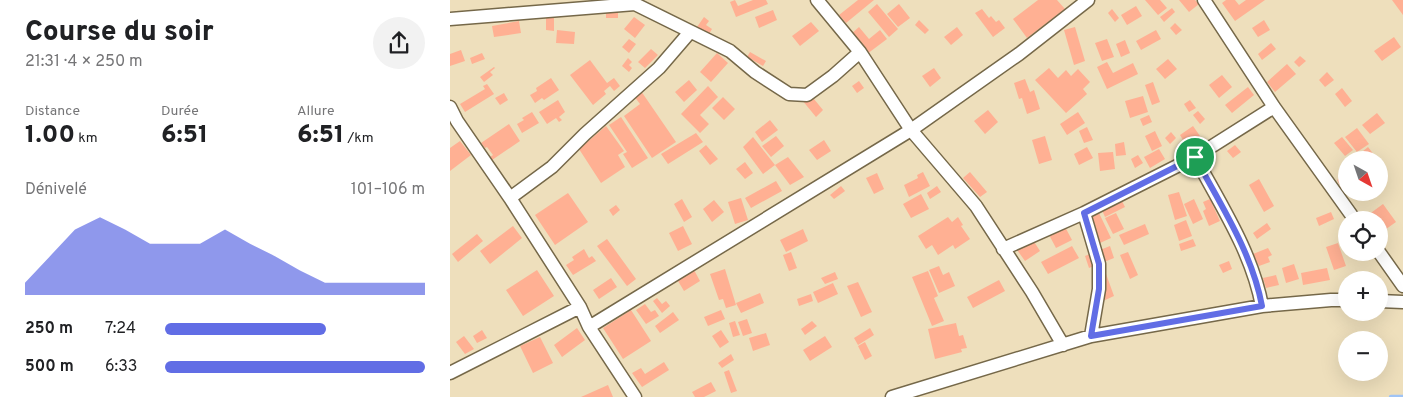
<!DOCTYPE html>
<html lang="fr">
<meta charset="utf-8">
<style>
body{margin:0;font-family:Overpass,sans-serif;background:#f2f2f2;color:#202124;height:100vh;display:flex;flex-direction:column;font-size:19px;white-space:nowrap}
*{box-sizing:border-box;margin:0}
p{font-size:16px;color:#757577}
.icon{flex:none;width:28px;height:28px;fill:none;stroke:currentColor;stroke-width:2;stroke-linecap:round;stroke-linejoin:round}
.map{position:relative;flex:1;overflow:hidden}
.side{display:flex;flex-direction:column;background:#fff;width:450px}
.side>*{flex:none}
.needle{width:32px;rotate:140deg}
.buttons{position:absolute;left:888px;top:151px;display:grid;gap:10px}
.buttons a{display:grid;place-items:center;width:50px;height:50px;border-radius:50%;background:#fff;box-shadow:0 5px 20px #0002;font-size:25px}
.pin{position:absolute;display:grid;place-items:center;width:42px;height:42px;color:#fff;margin:-21px;border:2px solid #fff;border-radius:50%;box-shadow:0 1px 5px #0007}
.round{display:grid;place-items:center;flex:none;width:52px;height:52px;border-radius:26px;background:#f2f2f2}
.summary{display:flex;align-items:center;justify-content:space-between;height:85px;padding:0 25px}
h1{font-size:28px;font-weight:800;line-height:38px}
.stats{display:grid;grid-template-columns:repeat(3,1fr);gap:8px;height:85px;padding:5px 25px}
.stats div{display:grid;align-content:center}
.stats b{font-size:25px;font-weight:800}
.stats small{font-size:14px;font-weight:400}
.stats p{font-size:14px}
.chart{height:140px;padding:10px 25px}
.chart p{display:flex;justify-content:space-between}
.chart svg{width:100%;height:90px;margin-top:5px;fill:#616de5;opacity:.7}
ul{padding:0 25px;list-style:none;font-size:16px}
li{display:grid;grid-template-columns:80px 60px 1fr;align-items:center;height:38px}
li i{height:12px;border-radius:6px;background:#616de5}
main{display:flex;flex:1;min-height:0}
.map>svg:first-child{display:block}
.lines{fill:none;stroke-linecap:round;stroke-linejoin:round}
.stream{stroke:#a0c4f5;stroke-width:4.5}
.building{fill:#ffb093}
.minor-casing{stroke:#756849;stroke-width:15}
.minor{stroke:#fff;stroke-width:12}
.route-casing{stroke:#fff;stroke-width:10}
.route{stroke:#616de5;stroke-width:6}
</style>
<main>
<section class="side">
<div class="summary"><div><h1>Course du soir</h1><p>21:31 · 4 × 250 m</p></div><a class="round"><svg class="icon" aria-label="share" viewBox="0 0 24 24"><path d="M12 15V3M7 8l5-5 5 5M5 13v7h14v-7"/></svg></a></div>
<div class="stats">
<div><p>Distance</p><b>1.00<small> km</small></b></div>
<div><p>Durée</p><b>6:51</b></div>
<div><p>Allure</p><b>6:51<small> /km</small></b></div>
</div>
<div class="chart"><p><span>Dénivelé</span>101–106 m</p>
<svg viewBox="0 0 160 44" preserveAspectRatio="none"><path d="M0 44V38L10 25L20 12L30 6L40 12L50 19L60 19L70 19L80 12L90 19L100 25L110 32L120 38L130 38L140 38L150 38L160 38V44z"/></svg>
</div>
<ul>
<li><b>250 m</b>7:24<i style="width:62%"></i></li>
<li><b>500 m</b>6:33<i style="width:100%"></i></li>
</ul>
</section>
<div class="map">
<svg width="953" height="397" viewBox="0 0 953 397">
<rect width="100%" height="100%" fill="#eedfbc"/>
<g class="lines">
<!-- stream -->
<path class="stream" d="M 941,397 L 953,397"/>
</g>
<!-- building -->
<path class="building" d="M 285,0 L 288,6 L 303,0 L 316,0 L 318,4 L 286,17 L 280,2 Z
M 408,0 L 424,0 L 396,23 L 389,15 Z
M 588,0 L 607,0 L 615,9 L 577,38 L 563,19 Z
M 695,0 L 710,0 L 717,8 L 708,15 Z
M 729,0 L 745,0 L 749,4 L 739,12 Z
M 776,0 L 785,0 L 789,5 L 796,0 L 815,0 L 785,21 L 772,3 Z
M 942,0 L 953,0 L 953,15 Z
M 427,4 L 448,29 L 439,37 L 418,12 Z
M 449,4 L 460,18 L 448,27 L 437,14 Z
M 686,6 L 692,16 L 677,25 L 671,15 Z
M 722,8 L 725,12 L 714,22 L 710,17 Z
M 532,9 L 539,18 L 541,16 L 546,22 L 549,20 L 555,28 L 543,37 L 525,13 Z
M 662,9 L 669,18 L 665,22 L 658,13 Z
M 323,10 L 327,20 L 309,28 L 305,17 Z
M 156,11 L 168,11 L 168,18 L 156,18 Z
M 184,17 L 195,25 L 185,38 L 174,29 Z
M 254,17 L 259,21 L 256,25 L 262,29 L 259,34 L 247,27 Z
M 96,18 L 104,18 L 104,31 L 96,30 Z
M 469,20 L 479,30 L 475,34 L 465,25 Z
M 814,20 L 820,30 L 808,37 L 802,28 Z
M 69,21 L 71,33 L 44,37 L 42,26 Z
M 361,22 L 369,31 L 350,46 L 342,36 Z
M 725,23 L 732,30 L 726,35 L 720,28 Z
M 409,27 L 419,39 L 430,30 L 437,39 L 417,54 L 400,35 Z
M 507,27 L 513,35 L 501,45 L 494,37 Z
M 625,27 L 635,61 L 624,65 L 614,30 Z
M 107,30 L 125,32 L 124,44 L 106,43 Z
M 706,30 L 711,39 L 691,50 L 686,41 Z
M 944,37 L 951,47 L 932,61 L 924,51 Z
M 179,39 L 186,44 L 179,53 L 172,47 Z
M 657,39 L 664,57 L 652,61 L 645,43 Z
M 675,40 L 680,53 L 671,57 L 666,44 Z
M 821,43 L 826,49 L 812,60 L 808,54 Z
M 201,49 L 208,55 L 195,68 L 188,62 Z
M 11,50 L 15,61 L 0,66 L 0,54 Z
M 300,52 L 316,61 L 313,66 L 297,57 Z
M 32,53 L 35,59 L 22,64 L 20,58 Z
M 267,53 L 278,63 L 261,82 L 250,72 Z
M 850,56 L 856,61 L 849,67 L 844,62 Z
M 178,58 L 182,62 L 179,65 L 182,68 L 179,72 L 172,66 Z
M 718,59 L 727,69 L 715,79 L 706,69 Z
M 140,60 L 157,83 L 164,78 L 170,86 L 164,91 L 160,86 L 154,91 L 156,94 L 143,105 L 120,75 Z
M 657,62 L 663,73 L 683,63 L 688,74 L 657,89 L 647,67 Z
M 837,64 L 846,74 L 825,92 L 817,82 Z
M 44,67 L 45,68 L 40,72 L 43,75 L 34,82 L 30,77 Z
M 484,68 L 491,78 L 480,87 L 472,76 Z
M 599,68 L 608,78 L 616,70 L 621,76 L 628,69 L 640,82 L 633,89 L 637,94 L 616,113 L 585,80 Z
M 877,72 L 884,80 L 875,87 L 869,80 Z
M 772,75 L 782,87 L 769,98 L 759,85 Z
M 101,78 L 109,90 L 94,100 L 92,98 L 85,103 L 80,95 L 87,91 L 86,88 Z
M 575,79 L 580,92 L 584,90 L 590,109 L 577,114 L 572,98 L 569,99 L 564,83 Z
M 239,80 L 247,90 L 234,102 L 225,92 Z
M 409,81 L 414,88 L 407,93 L 402,86 Z
M 703,82 L 710,102 L 702,105 L 695,85 Z
M 37,84 L 44,94 L 15,112 L 10,104 L 35,89 L 33,86 Z
M 258,86 L 268,97 L 250,115 L 259,124 L 250,133 L 231,114 Z
M 798,87 L 804,95 L 782,113 L 775,105 Z
M 892,88 L 902,101 L 895,107 L 885,94 Z
M 191,91 L 226,142 L 202,158 L 174,116 L 190,104 L 184,96 Z
M 54,93 L 58,100 L 50,105 L 45,98 Z
M 359,93 L 373,110 L 366,117 L 352,100 Z
M 693,96 L 698,112 L 680,118 L 675,101 Z
M 273,97 L 285,109 L 274,120 L 262,108 Z
M 108,100 L 115,112 L 109,117 L 112,120 L 109,122 L 106,118 L 97,124 L 89,112 Z
M 740,100 L 746,108 L 739,112 L 734,104 Z
M 538,110 L 548,122 L 535,134 L 524,121 Z
M 748,111 L 755,119 L 750,124 L 743,115 Z
M 82,112 L 89,123 L 72,133 L 67,124 L 74,120 L 72,118 Z
M 628,112 L 635,123 L 617,135 L 610,124 Z
M 927,113 L 935,123 L 920,134 L 912,125 Z
M 699,115 L 702,122 L 693,126 L 690,119 Z
M 171,117 L 198,158 L 182,168 L 173,154 L 177,152 L 159,125 Z
M 320,120 L 328,130 L 312,142 L 305,132 Z
M 59,124 L 70,141 L 42,160 L 40,157 L 43,155 L 37,147 L 35,148 L 31,143 Z
M 156,126 L 174,151 L 168,155 L 175,167 L 151,183 L 129,149 Z
M 743,126 L 750,136 L 736,145 L 730,135 Z
M 637,127 L 643,140 L 634,143 L 629,131 Z
M 907,128 L 919,144 L 907,152 L 895,137 Z
M 705,131 L 712,146 L 702,151 L 695,136 Z
M 721,132 L 726,138 L 720,144 L 715,138 Z
M 246,133 L 253,142 L 218,164 L 211,154 Z
M 326,136 L 334,146 L 321,157 L 312,146 Z
M 595,136 L 602,160 L 589,164 L 582,140 Z
M 303,137 L 325,165 L 338,157 L 354,177 L 340,185 L 325,165 L 313,174 L 293,147 Z
M 892,137 L 903,150 L 895,156 L 884,143 Z
M 374,140 L 381,151 L 367,160 L 359,150 Z
M 10,141 L 21,155 L 0,171 L 0,148 Z
M 674,142 L 676,155 L 666,156 L 665,144 Z
M 256,145 L 268,159 L 260,165 L 249,151 Z
M 785,145 L 791,152 L 783,158 L 777,151 Z
M 637,147 L 643,158 L 629,165 L 624,154 Z
M 918,147 L 928,160 L 911,160 L 907,156 Z
M 709,149 L 715,159 L 700,168 L 694,157 Z
M 663,152 L 665,169 L 650,171 L 648,153 Z
M 688,155 L 693,163 L 685,168 L 681,159 Z
M 295,162 L 303,173 L 295,179 L 286,169 Z
M 473,172 L 480,186 L 459,197 L 454,185 L 468,178 L 467,175 Z
M 520,172 L 537,192 L 530,197 L 513,178 Z
M 427,173 L 434,189 L 424,194 L 416,178 Z
M 896,174 L 896,186 L 892,189 L 887,180 Z
M 809,179 L 824,206 L 814,212 L 799,185 Z
M 326,181 L 332,191 L 301,208 L 295,198 Z
M 391,186 L 395,191 L 384,199 L 380,195 Z
M 487,186 L 491,192 L 480,199 L 477,193 Z
M 729,192 L 737,216 L 725,220 L 718,195 Z
M 118,193 L 138,222 L 105,245 L 85,215 Z
M 471,194 L 479,209 L 461,218 L 453,204 Z
M 291,198 L 298,220 L 285,224 L 278,202 Z
M 232,199 L 242,217 L 234,222 L 224,204 Z
M 744,199 L 753,219 L 743,224 L 734,204 Z
M 760,199 L 770,221 L 759,226 L 753,211 L 756,209 L 753,202 Z
M 264,200 L 274,212 L 262,222 L 253,209 Z
M 672,201 L 675,207 L 655,217 L 652,210 Z
M 933,204 L 946,222 L 929,234 L 929,220 L 915,220 L 914,218 Z
M 166,205 L 170,210 L 163,216 L 159,210 Z
M 881,212 L 884,219 L 869,226 L 866,218 Z
M 649,213 L 661,238 L 650,243 L 638,218 Z
M 666,213 L 674,229 L 663,234 L 655,218 Z
M 498,217 L 502,222 L 508,217 L 513,225 L 511,226 L 520,239 L 505,249 L 503,245 L 488,255 L 482,245 L 476,249 L 468,236 Z
M 736,220 L 742,236 L 729,241 L 724,225 Z
M 613,223 L 622,240 L 606,248 L 597,231 Z
M 817,223 L 821,229 L 807,239 L 803,233 Z
M 695,224 L 699,234 L 674,245 L 669,235 Z
M 63,226 L 72,238 L 40,264 L 30,251 Z
M 233,226 L 242,244 L 228,251 L 219,233 Z
M 353,229 L 358,241 L 336,252 L 330,240 Z
M 27,234 L 33,241 L 8,262 L 2,254 Z
M 581,237 L 590,251 L 575,261 L 565,247 Z
M 157,239 L 186,279 L 177,286 L 147,246 Z
M 743,239 L 746,246 L 731,251 L 729,244 Z
M 888,243 L 896,266 L 884,270 L 876,247 Z
M 622,246 L 629,258 L 598,274 L 591,262 Z
M 660,246 L 664,258 L 639,268 L 635,256 Z
M 818,248 L 822,255 L 818,257 L 820,262 L 809,266 L 803,254 Z
M 134,249 L 139,258 L 142,256 L 146,261 L 123,275 L 116,265 L 124,260 L 122,257 Z
M 341,252 L 347,268 L 339,271 L 333,255 Z
M 678,252 L 688,275 L 680,279 L 670,255 Z
M 779,261 L 782,269 L 773,273 L 769,265 Z
M 844,264 L 849,279 L 836,283 L 832,268 Z
M 489,266 L 493,275 L 499,272 L 505,286 L 489,293 L 479,270 Z
M 877,268 L 880,280 L 853,285 L 851,273 Z
M 275,269 L 286,305 L 276,308 L 273,299 L 269,300 L 260,274 Z
M 87,270 L 104,296 L 73,316 L 56,290 Z
M 244,270 L 250,281 L 234,291 L 228,281 Z
M 478,271 L 488,296 L 484,298 L 494,321 L 482,326 L 462,277 Z
M 655,271 L 664,296 L 653,301 Z
M 385,272 L 388,279 L 375,284 L 371,278 Z
M 826,275 L 829,285 L 816,288 L 813,278 Z
M 161,278 L 167,287 L 149,299 L 143,290 Z
M 549,280 L 555,291 L 523,308 L 517,297 Z
M 408,282 L 422,312 L 411,317 L 397,286 Z
M 383,283 L 388,294 L 368,303 L 363,292 Z
M 310,293 L 314,303 L 291,313 L 286,303 Z
M 361,294 L 363,301 L 349,306 L 347,299 Z
M 207,298 L 212,304 L 216,301 L 220,306 L 212,313 L 203,301 Z
M 195,304 L 201,312 L 205,310 L 209,316 L 196,324 L 186,310 Z
M 181,310 L 201,341 L 173,359 L 153,328 Z
M 271,310 L 275,319 L 258,326 L 254,317 Z
M 223,312 L 229,320 L 210,333 L 205,326 Z
M 297,319 L 302,333 L 293,336 L 288,322 Z
M 285,321 L 290,335 L 283,337 L 279,323 Z
M 362,321 L 367,326 L 355,335 L 351,329 Z
M 506,323 L 509,336 L 513,335 L 517,348 L 511,349 L 512,352 L 485,359 L 478,329 Z
M 127,328 L 135,340 L 112,357 L 104,345 Z
M 420,328 L 424,335 L 408,345 L 404,338 Z
M 32,330 L 37,338 L 27,343 L 23,336 Z
M 271,330 L 279,342 L 270,348 L 262,336 Z
M 316,333 L 320,345 L 303,351 L 299,338 Z
M 14,336 L 24,349 L 15,354 L 6,342 Z
M 375,336 L 382,347 L 360,361 L 353,350 Z
M 90,337 L 103,363 L 83,373 L 70,346 Z
M 415,342 L 422,356 L 415,360 L 408,346 Z
M 281,354 L 284,360 L 272,368 L 268,363 Z
M 214,362 L 219,370 L 192,387 L 182,373 L 191,368 L 195,374 Z
M 279,370 L 287,391 L 281,393 L 274,372 Z
M 261,382 L 266,391 L 254,397 L 245,397 L 242,392 Z
M 158,385 L 163,397 L 131,397 Z"/>
<g class="lines">
<!-- minor casing -->
<g class="minor-casing">
<path id="minor" d="M 367,0 L 410,52 L 461,130 L 526,206 L 582,292 L 613,345
M 754,0 L 824,107 L 905,220
M 0,19 L 185,4 L 280,51 L 305,72 L 339,94 L 357,95 L 383,76 L 410,52
M 0,107 L 7,121 L 60,198 L 130,307
M 745,157 C 770,204 802,252 812,306
M 60,198 L 102,167 L 135,134 L 209,68 L 240,32
M 634,213 L 649,264 L 649,289 L 641,336
M 553,249 L 634,213 L 745,157 L 824,107
M 929,252 L 953,286
M 929,301 L 953,302
M 139,327 L 185,397
M 0,373 L 130,307 L 139,327 L 461,130 L 569,54 L 638,0
M 442,397 L 641,336 L 812,306 L 881,300 L 896,300"/>
</g>
<!-- minor -->
<use href="#minor" class="minor"/>
</g>
<g class="lines">
<!-- route casing -->
<g class="route-casing">
<path id="route" d="M 745,157 C 770,204 802,252 812,306 L 641,336 L 649,289 L 649,264 L 634,213 Z"/>
</g>
<!-- route -->
<use href="#route" class="route"/>
</g>
</svg>
<div class="buttons">
<a><svg class="needle" viewBox="-14 -14 28 28"><path d="M0-13l5 13h-10z" fill="#e53935"/><path d="M0 13l5-13h-10z" fill="#757577"/></svg></a>
<a><svg class="icon" aria-label="locate" viewBox="0 0 24 24"><circle cx="12" cy="12" r="6"/><path d="M12 2v4M12 18v4M2 12h4M18 12h4"/></svg></a>
<a>+</a>
<a>−</a>
</div>
<div class="pin" style="left:745px;top:157px;background:#1e9e55"><svg class="icon" aria-label="arrive" viewBox="0 0 24 24"><path d="M6 21V4h12l-3 4 3 4H6"/></svg></div>
</div>
</main>
